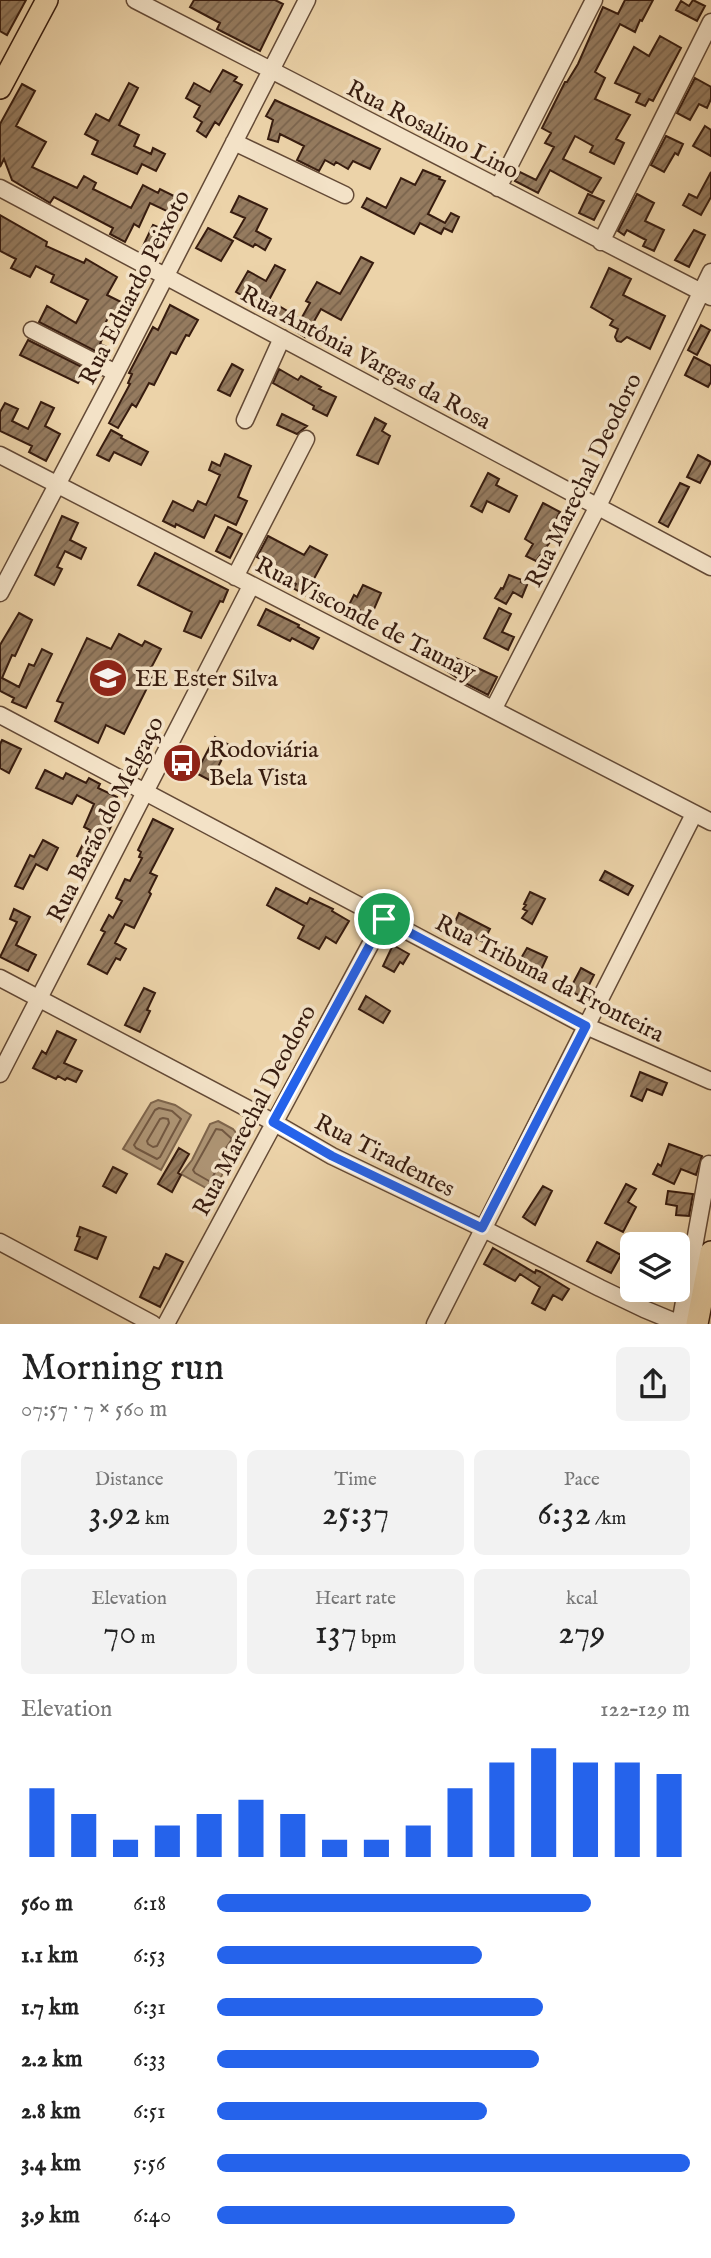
<!DOCTYPE html>
<meta charset="utf-8">
<style>
body{margin:0;font-family:"IM FELL English",serif;background:#f2f2f2;color:#222;height:100vh;display:flex;flex-direction:column;font-size:26px;white-space:nowrap}
*{box-sizing:border-box;margin:0}
p{font-size:23px;color:#767676}
.icon{flex:none;width:38px;height:38px;fill:none;stroke:currentColor;stroke-width:2;stroke-linecap:round;stroke-linejoin:round}
.map{position:relative;height:1324px;overflow:hidden}
.side{display:flex;flex-direction:column;background:#fff;flex:1}
.side>*{flex:none}
.buttons{position:absolute;left:620px;top:1232px;display:grid;gap:14px}
.buttons a{display:grid;place-items:center;width:70px;height:70px;border-radius:10px;background:#fff;box-shadow:0 7px 28px #0002;font-size:35px}
.pin{position:absolute;display:grid;place-items:center;width:60px;height:60px;color:#fff;margin:-30px;border:4px solid #fff;border-radius:50%;box-shadow:0 2px 7px #0007}
.round{display:grid;place-items:center;flex:none;width:74px;height:74px;border-radius:10px;background:#f2f2f2}
.headline{display:flex;align-items:center;justify-content:space-between;height:119px;padding:0 21px}
h1{font-size:38px;font-weight:600;line-height:52px}
.figures{display:grid;grid-template-columns:repeat(3,1fr);gap:10px;height:119px;padding:7px 21px}
.figures div{display:grid;align-content:center;border-radius:10px;background:#f2f2f2;text-align:center}
.figures b{font-size:35px;font-weight:600}
.figures small{font-size:19px;font-weight:400}
.figures p{font-size:19px}
.chart{height:196px;padding:14px 21px}
.chart p{display:flex;justify-content:space-between}
.chart svg{width:100%;height:126px;margin-top:7px;stroke:#2563eb;stroke-width:6}
ul{padding:0 21px;list-style:none;font-size:23px}
li{display:grid;grid-template-columns:112px 84px 1fr;align-items:center;height:52px}
li i{height:18px;border-radius:9px;background:#2563eb}
.map>svg:first-child{display:block}
.water{fill:#ae9575;stroke:#7e654c;stroke-width:2}
.lines{fill:none;stroke-linecap:round;stroke-linejoin:round}
.shore{stroke:#725842;stroke-width:2}
.building{fill:url(#building-hatch);stroke:#371c0f;stroke-width:2}
.minor-casing{stroke:#644a36;stroke-width:19}
.major-casing{stroke:#371c0f;stroke-width:24}
.minor{stroke:#f3e2c7;stroke-width:16}
.major{stroke:#ecd3a9;stroke-width:21}
.route-casing{stroke:#fff;stroke-width:14}
.route{stroke:#2563eb;stroke-width:9}
.labels{text-anchor:middle;stroke-width:7;stroke-linejoin:round;paint-order:stroke}
.street-label{font-size:24px;fill:#371c0f;stroke:#f3e2c7}
.poi-label{font-size:24px;fill:#371c0f;stroke:#f3e2c7;text-anchor:start}
</style>
<div class="map">
<svg width="711" height="1324" viewBox="0 0 711 1324">
<defs>
<pattern id="building-hatch" width="6" height="6" patternUnits="userSpaceOnUse" patternTransform="scale(1.75)"><rect width="6" height="6" fill="#957b5f"/><path d="M-1 1l2-2M0 6l6-6M5 7l2-2" fill="none" stroke="#7a644d"/></pattern>
</defs>
<rect width="100%" height="100%" fill="#ecd3a9"/>
<filter id="stains"><feTurbulence type="fractalNoise" baseFrequency=".00286" numOctaves="4"/><feColorMatrix values="0 0 0 0 .2 0 0 0 0 .09 0 0 0 0 .02 0 0 0 .5 -.17"/></filter>
<radialGradient id="worn" r=".72"><stop offset=".6" stop-color="#630" stop-opacity="0"/><stop offset="1" stop-color="#630" stop-opacity=".3"/></radialGradient>
<!-- water -->
<path class="water" d="M 158,1100 L 175,1105 L 191,1115 L 161,1170 L 123,1149 L 151,1103 Z
M 218,1121 L 233,1129 L 240,1138 L 230,1154 L 215,1193 L 181,1174 L 192,1160 L 210,1124 Z"/>
<g class="lines">
<!-- shore -->
<path class="shore" d="M 159,1108 L 172,1111 L 181,1119 L 160,1157 L 157,1159 L 136,1148 L 134,1145 L 155,1110 Z
M 163,1118 L 168,1119 L 169,1123 L 157,1146 L 153,1147 L 148,1144 L 147,1141 L 160,1119 Z
M 216,1129 L 222,1130 L 232,1139 L 224,1151 L 212,1179 L 209,1181 L 195,1173 L 193,1170 Z"/>
</g>
<!-- building -->
<path class="building" d="M 0,0 L 26,0 L 7,35 L 0,31 Z
M 194,0 L 275,0 L 283,4 L 260,51 L 217,29 L 220,23 L 190,7 Z
M 625,0 L 653,0 L 642,21 L 640,20 L 635,32 L 620,24 L 595,72 L 605,78 L 595,99 L 630,115 L 616,139 L 624,143 L 614,164 L 590,152 L 593,146 L 575,136 L 563,159 L 601,178 L 592,193 L 550,170 L 538,193 L 515,181 L 520,172 L 536,180 L 554,147 L 545,143 L 551,133 L 542,128 L 565,82 L 567,82 L 578,64 L 603,7 L 618,14 Z
M 693,0 L 705,6 L 697,21 L 676,10 L 681,1 L 689,6 Z
M 660,36 L 681,48 L 653,101 L 649,99 L 645,106 L 636,102 L 640,94 L 615,83 L 634,47 L 649,56 Z
M 223,70 L 237,77 L 234,81 L 242,85 L 219,125 L 215,122 L 206,137 L 197,131 L 202,122 L 194,117 L 200,106 L 186,98 L 194,83 L 210,92 Z
M 695,78 L 711,87 L 711,99 L 707,108 L 699,104 L 690,120 L 677,113 Z
M 129,83 L 138,88 L 119,125 L 139,135 L 134,146 L 151,154 L 153,148 L 165,154 L 156,171 L 142,164 L 137,174 L 92,154 L 98,141 L 85,134 L 96,114 L 109,121 Z
M 22,84 L 35,91 L 16,126 L 46,142 L 32,167 L 77,188 L 84,176 L 96,183 L 93,189 L 131,208 L 143,185 L 158,193 L 160,189 L 180,199 L 173,214 L 150,203 L 139,227 L 134,224 L 125,242 L 110,234 L 113,228 L 54,197 L 50,203 L 12,180 L 4,159 L 0,167 L 0,124 Z
M 275,100 L 380,149 L 370,169 L 353,161 L 348,169 L 336,162 L 334,165 L 325,160 L 319,171 L 297,160 L 304,146 L 280,134 L 278,142 L 268,139 L 273,120 L 266,116 Z
M 705,126 L 711,130 L 711,156 L 693,146 Z
M 666,136 L 683,144 L 678,155 L 675,153 L 664,172 L 651,165 Z
M 423,170 L 440,177 L 439,179 L 445,181 L 428,214 L 445,223 L 451,213 L 459,217 L 452,232 L 444,228 L 441,234 L 420,223 L 414,234 L 362,207 L 367,198 L 386,208 L 401,178 L 415,185 Z
M 711,172 L 711,197 L 701,215 L 683,205 L 689,194 L 697,198 Z
M 588,194 L 604,201 L 594,220 L 579,213 Z
M 637,194 L 654,203 L 645,221 L 664,230 L 654,251 L 643,246 L 646,240 L 627,230 L 624,235 L 618,231 Z
M 239,196 L 267,209 L 256,231 L 271,239 L 265,250 L 255,244 L 253,247 L 234,237 L 245,218 L 231,212 Z
M 0,215 L 47,242 L 46,246 L 84,263 L 86,259 L 117,277 L 107,295 L 127,305 L 118,321 L 109,316 L 99,335 L 103,337 L 100,344 L 105,346 L 101,354 L 39,322 L 47,306 L 76,323 L 88,300 L 51,282 L 54,275 L 36,266 L 30,277 L 11,268 L 16,259 L 0,251 Z
M 153,225 L 165,230 L 152,256 L 141,250 Z
M 208,228 L 233,241 L 221,261 L 196,248 Z
M 694,230 L 705,235 L 689,267 L 675,260 Z
M 361,257 L 373,263 L 341,320 L 321,309 L 305,337 L 294,330 L 295,327 L 236,292 L 248,271 L 266,281 L 275,265 L 285,270 L 269,300 L 301,319 L 310,303 L 306,301 L 317,282 L 340,294 Z
M 609,268 L 631,279 L 623,295 L 665,316 L 650,349 L 627,337 L 621,342 L 617,341 L 615,337 L 618,329 L 610,325 L 613,320 L 591,307 Z
M 170,305 L 198,320 L 189,336 L 186,335 L 176,354 L 171,352 L 154,385 L 149,383 L 136,407 L 132,404 L 118,428 L 109,423 L 130,384 L 128,383 L 132,374 L 129,373 L 153,327 L 158,330 Z
M 701,325 L 710,330 L 697,355 L 688,350 Z
M 28,340 L 90,371 L 85,380 L 81,378 L 78,383 L 20,355 Z
M 694,357 L 711,366 L 711,382 L 708,387 L 685,375 Z
M 232,364 L 243,370 L 230,396 L 218,390 Z
M 279,369 L 298,380 L 301,376 L 321,387 L 319,389 L 336,397 L 327,416 L 313,409 L 314,406 L 273,383 Z
M 41,402 L 54,408 L 45,426 L 60,434 L 46,461 L 29,452 L 32,446 L 0,431 L 0,412 L 5,403 L 18,409 L 12,421 L 28,429 Z
M 282,414 L 307,426 L 297,434 L 277,425 Z
M 375,418 L 386,424 L 382,431 L 390,436 L 378,464 L 357,455 Z
M 111,430 L 122,436 L 121,438 L 148,452 L 141,465 L 114,452 L 109,461 L 97,455 Z
M 225,454 L 251,466 L 238,497 L 247,501 L 236,525 L 215,515 L 204,538 L 176,524 L 175,527 L 163,521 L 173,501 L 193,511 L 198,501 L 206,505 L 220,475 L 209,470 L 212,462 L 220,466 Z
M 698,455 L 711,462 L 700,483 L 687,477 Z
M 488,473 L 499,479 L 496,485 L 517,496 L 509,512 L 487,501 L 482,512 L 471,506 Z
M 680,483 L 689,487 L 668,527 L 659,522 Z
M 543,503 L 560,512 L 548,535 L 553,538 L 536,561 L 526,556 L 533,544 L 525,539 Z
M 62,516 L 78,523 L 70,540 L 86,548 L 81,559 L 65,551 L 57,567 L 62,569 L 54,585 L 35,575 Z
M 228,527 L 242,534 L 230,558 L 216,551 Z
M 268,536 L 304,555 L 310,546 L 327,555 L 305,595 L 293,588 L 296,584 L 273,571 L 276,567 L 257,557 Z
M 155,553 L 228,590 L 223,602 L 220,601 L 201,638 L 184,631 L 192,612 L 138,585 Z
M 509,575 L 522,580 L 521,582 L 527,585 L 522,597 L 513,592 L 506,604 L 495,598 L 501,588 L 503,589 Z
M 363,585 L 381,593 L 371,616 L 349,605 L 354,595 L 357,597 Z
M 499,608 L 511,614 L 502,632 L 514,637 L 508,650 L 484,638 Z
M 266,609 L 299,625 L 298,627 L 319,638 L 313,649 L 292,638 L 290,641 L 258,625 Z
M 19,613 L 32,620 L 15,656 L 12,655 L 2,678 L 19,687 L 29,664 L 34,666 L 42,649 L 52,654 L 26,708 L 12,702 L 14,698 L 0,691 L 0,645 Z
M 119,634 L 142,646 L 145,641 L 161,649 L 151,668 L 156,670 L 124,734 L 106,725 L 98,743 L 55,721 L 63,703 L 57,701 L 87,638 L 111,649 Z
M 439,654 L 453,662 L 456,658 L 497,677 L 488,695 L 463,682 L 435,663 Z
M 215,737 L 229,745 L 211,781 L 196,773 Z
M 2,740 L 21,749 L 9,773 L 0,768 L 0,744 Z
M 45,770 L 63,779 L 66,773 L 86,783 L 89,778 L 100,784 L 98,788 L 117,797 L 107,818 L 113,822 L 108,833 L 101,830 L 93,845 L 96,847 L 89,862 L 77,856 L 90,830 L 84,827 L 94,804 L 77,795 L 72,804 L 36,788 Z
M 153,819 L 173,829 L 150,873 L 157,876 L 149,892 L 151,894 L 134,928 L 125,924 L 115,943 L 126,949 L 120,960 L 116,958 L 107,974 L 88,964 L 105,932 L 101,930 L 109,915 L 113,918 L 122,901 L 116,898 L 125,879 L 130,881 L 142,858 L 139,857 L 141,852 L 138,850 Z
M 43,840 L 58,848 L 47,870 L 36,864 L 23,889 L 15,886 L 30,855 L 34,857 Z
M 605,871 L 633,886 L 628,895 L 600,880 Z
M 276,888 L 307,904 L 310,898 L 333,909 L 332,911 L 349,921 L 336,943 L 326,937 L 319,949 L 298,938 L 304,926 L 267,905 Z
M 530,892 L 545,899 L 532,924 L 522,918 L 527,911 L 523,909 L 526,905 L 524,904 Z
M 14,909 L 30,917 L 16,945 L 36,955 L 28,971 L 0,957 L 17,922 L 10,919 Z
M 459,913 L 490,929 L 483,942 L 453,926 Z
M 393,945 L 409,954 L 403,964 L 400,962 L 394,972 L 383,966 Z
M 527,948 L 547,957 L 541,970 L 520,960 Z
M 581,968 L 594,975 L 583,997 L 569,991 Z
M 144,988 L 155,993 L 147,1010 L 150,1011 L 140,1032 L 125,1025 Z
M 366,996 L 390,1011 L 383,1023 L 359,1009 Z
M 57,1031 L 76,1040 L 64,1063 L 82,1071 L 76,1082 L 67,1078 L 65,1080 L 58,1076 L 56,1079 L 33,1068 L 42,1051 L 46,1054 Z
M 640,1072 L 667,1083 L 662,1095 L 647,1089 L 642,1101 L 631,1096 Z
M 669,1144 L 702,1156 L 696,1175 L 681,1169 L 674,1184 L 653,1174 L 658,1164 L 661,1166 Z
M 179,1148 L 189,1154 L 178,1173 L 181,1175 L 172,1192 L 158,1184 Z
M 113,1167 L 127,1174 L 116,1193 L 103,1186 Z
M 626,1184 L 636,1189 L 628,1202 L 636,1207 L 623,1232 L 605,1223 Z
M 543,1186 L 552,1191 L 535,1225 L 523,1217 Z
M 668,1191 L 693,1194 L 689,1216 L 676,1215 L 677,1206 L 666,1204 Z
M 80,1227 L 106,1237 L 97,1259 L 75,1250 L 80,1237 L 77,1236 Z
M 597,1242 L 621,1255 L 611,1273 L 587,1261 Z
M 493,1248 L 535,1273 L 536,1270 L 541,1272 L 569,1289 L 562,1300 L 553,1295 L 545,1310 L 532,1303 L 540,1287 L 520,1274 L 515,1281 L 484,1264 Z
M 166,1254 L 183,1262 L 160,1307 L 140,1297 L 154,1267 L 159,1269 Z"/>
<g class="lines">
<!-- minor casing -->
<g class="minor-casing">
<path id="minor" d="M 135,0 L 711,297
M 234,142 L 345,195
M 0,188 L 711,567
M 498,188 L 594,0
M 601,242 L 711,22
M 32,330 L 116,373
M 245,420 L 282,338
M 0,455 L 711,822
M 235,577 L 306,439
M 0,593 L 116,373 L 307,0
M 494,708 L 598,506 L 711,272
M 0,715 L 586,1026 L 711,1081
M 0,978 L 273,1122 L 332,1156 L 482,1228 L 600,1288 L 644,1309 L 680,1324
M 0,1074 L 251,586
M 0,1242 L 153,1324
M 166,1324 L 384,919
M 435,1324 L 694,814
M 680,1324 L 709,1164"/>
</g>
<!-- major casing -->
<g class="major-casing">
<path id="major" d="M 0,88 L 47,0
M 697,1324 L 711,1252"/>
</g>
<!-- minor -->
<use href="#minor" class="minor"/>
<!-- major -->
<use href="#major" class="major"/>
</g>
<g class="lines">
<!-- route casing -->
<g class="route-casing">
<path id="route" d="M 384,919 L 586,1026 L 482,1228 L 332,1156 L 273,1122 Z"/>
</g>
<!-- route -->
<use href="#route" class="route"/>
</g>
<!-- icons -->
<defs>
<g id="school-disc" transform="scale(2.0125)"><circle r="9.5" fill="#8f2418" stroke="#f3e2c7"/><path d="M0-5L7-2L0 1L-7-2ZM-4 1L0 2.5L4 1V4Q0 6-4 4Z" fill="#fff"/></g>
<g id="bus-disc" transform="scale(2.0125)"><circle r="9.5" fill="#8f2418" stroke="#f3e2c7"/><path d="M-5-6H5V4H4V6H2V4H-2V6H-4V4H-5ZM-3.5-4V0h7V-4ZM-3.5 1.2v1.5H-2V1.2ZM2 1.2v1.5H3.5V1.2Z" fill="#fff"/></g>
</defs>
<g fill-rule="evenodd">
<use href="#school-disc" x="108" y="678"/>
<use href="#bus-disc" x="182" y="763"/>
</g>
<g class="labels">
<!-- street labels -->
<g class="street-label">
<text transform="translate(433 129) rotate(27)" y="8">Rua Rosalino Lino</text>
<text transform="translate(134 287) rotate(-63)" y="8">Rua Eduardo Peixoto</text>
<text transform="translate(366 357) rotate(28)" y="8">Rua Antônia Vargas da Rosa</text>
<text transform="translate(583 480) rotate(-64)" y="8">Rua Marechal Deodoro</text>
<text transform="translate(366 618) rotate(27)" y="8">Rua Visconde de Taunay</text>
<text transform="translate(105 819) rotate(-63)" y="8">Rua Barão do Melgaço</text>
<text transform="translate(550 978) rotate(27)" y="8">Rua Tribuna da Fronteira</text>
<text transform="translate(254 1110) rotate(-62)" y="8">Rua Marechal Deodoro</text>
<text transform="translate(385 1155) rotate(27)" y="8">Rua Tiradentes</text>
</g>
<!-- poi labels -->
<g class="poi-label">
<text x="135" y="686">EE Ester Silva</text>
<text x="209" y="757">Rodoviária<tspan x="209" dy="28">Bela Vista</tspan></text>
</g>
</g>
<rect width="100%" height="100%" filter="url(#stains)"/>
<rect width="100%" height="100%" fill="url(#worn)"/>
</svg>
<div class="buttons">
<a><svg class="icon" aria-label="layers" viewBox="0 0 24 24"><path d="M12 4l9 5-9 5-9-5zM3 14l9 5 9-5"/></svg></a>
</div>
<div class="pin" style="left:384px;top:919px;background:#1e9e55"><svg class="icon" aria-label="arrive" viewBox="0 0 24 24"><path d="M6 21V4h12l-3 4 3 4H6"/></svg></div>
</div>
<section class="side">
<div class="headline"><div><h1>Morning run</h1><p>07:57 · 7 × 560 m</p></div><a class="round"><svg class="icon" aria-label="share" viewBox="0 0 24 24"><path d="M12 15V3M7 8l5-5 5 5M5 13v7h14v-7"/></svg></a></div>
<div class="figures">
<div><p>Distance</p><b>3.92<small> km</small></b></div>
<div><p>Time</p><b>25:37</b></div>
<div><p>Pace</p><b>6:32<small> /km</small></b></div>
</div>
<div class="figures">
<div><p>Elevation</p><b>70<small> m</small></b></div>
<div><p>Heart rate</p><b>137<small> bpm</small></b></div>
<div><p>kcal</p><b>279</b></div>
</div>
<div class="chart"><p><span>Elevation</span>122–129 m</p>
<svg viewBox="0 0 160 44" preserveAspectRatio="none"><path d="M5 44V20M15 44V29M25 44V38M35 44V33M45 44V29M55 44V24M65 44V29M75 44V38M85 44V38M95 44V33M105 44V20M115 44V11M125 44V6M135 44V11M145 44V11M155 44V15"/></svg>
</div>
<ul>
<li><b>560 m</b>6:18<i style="width:79%"></i></li>
<li><b>1.1 km</b>6:53<i style="width:56%"></i></li>
<li><b>1.7 km</b>6:31<i style="width:69%"></i></li>
<li><b>2.2 km</b>6:33<i style="width:68%"></i></li>
<li><b>2.8 km</b>6:51<i style="width:57%"></i></li>
<li><b>3.4 km</b>5:56<i style="width:100%"></i></li>
<li><b>3.9 km</b>6:40<i style="width:63%"></i></li>
</ul>
</section>
